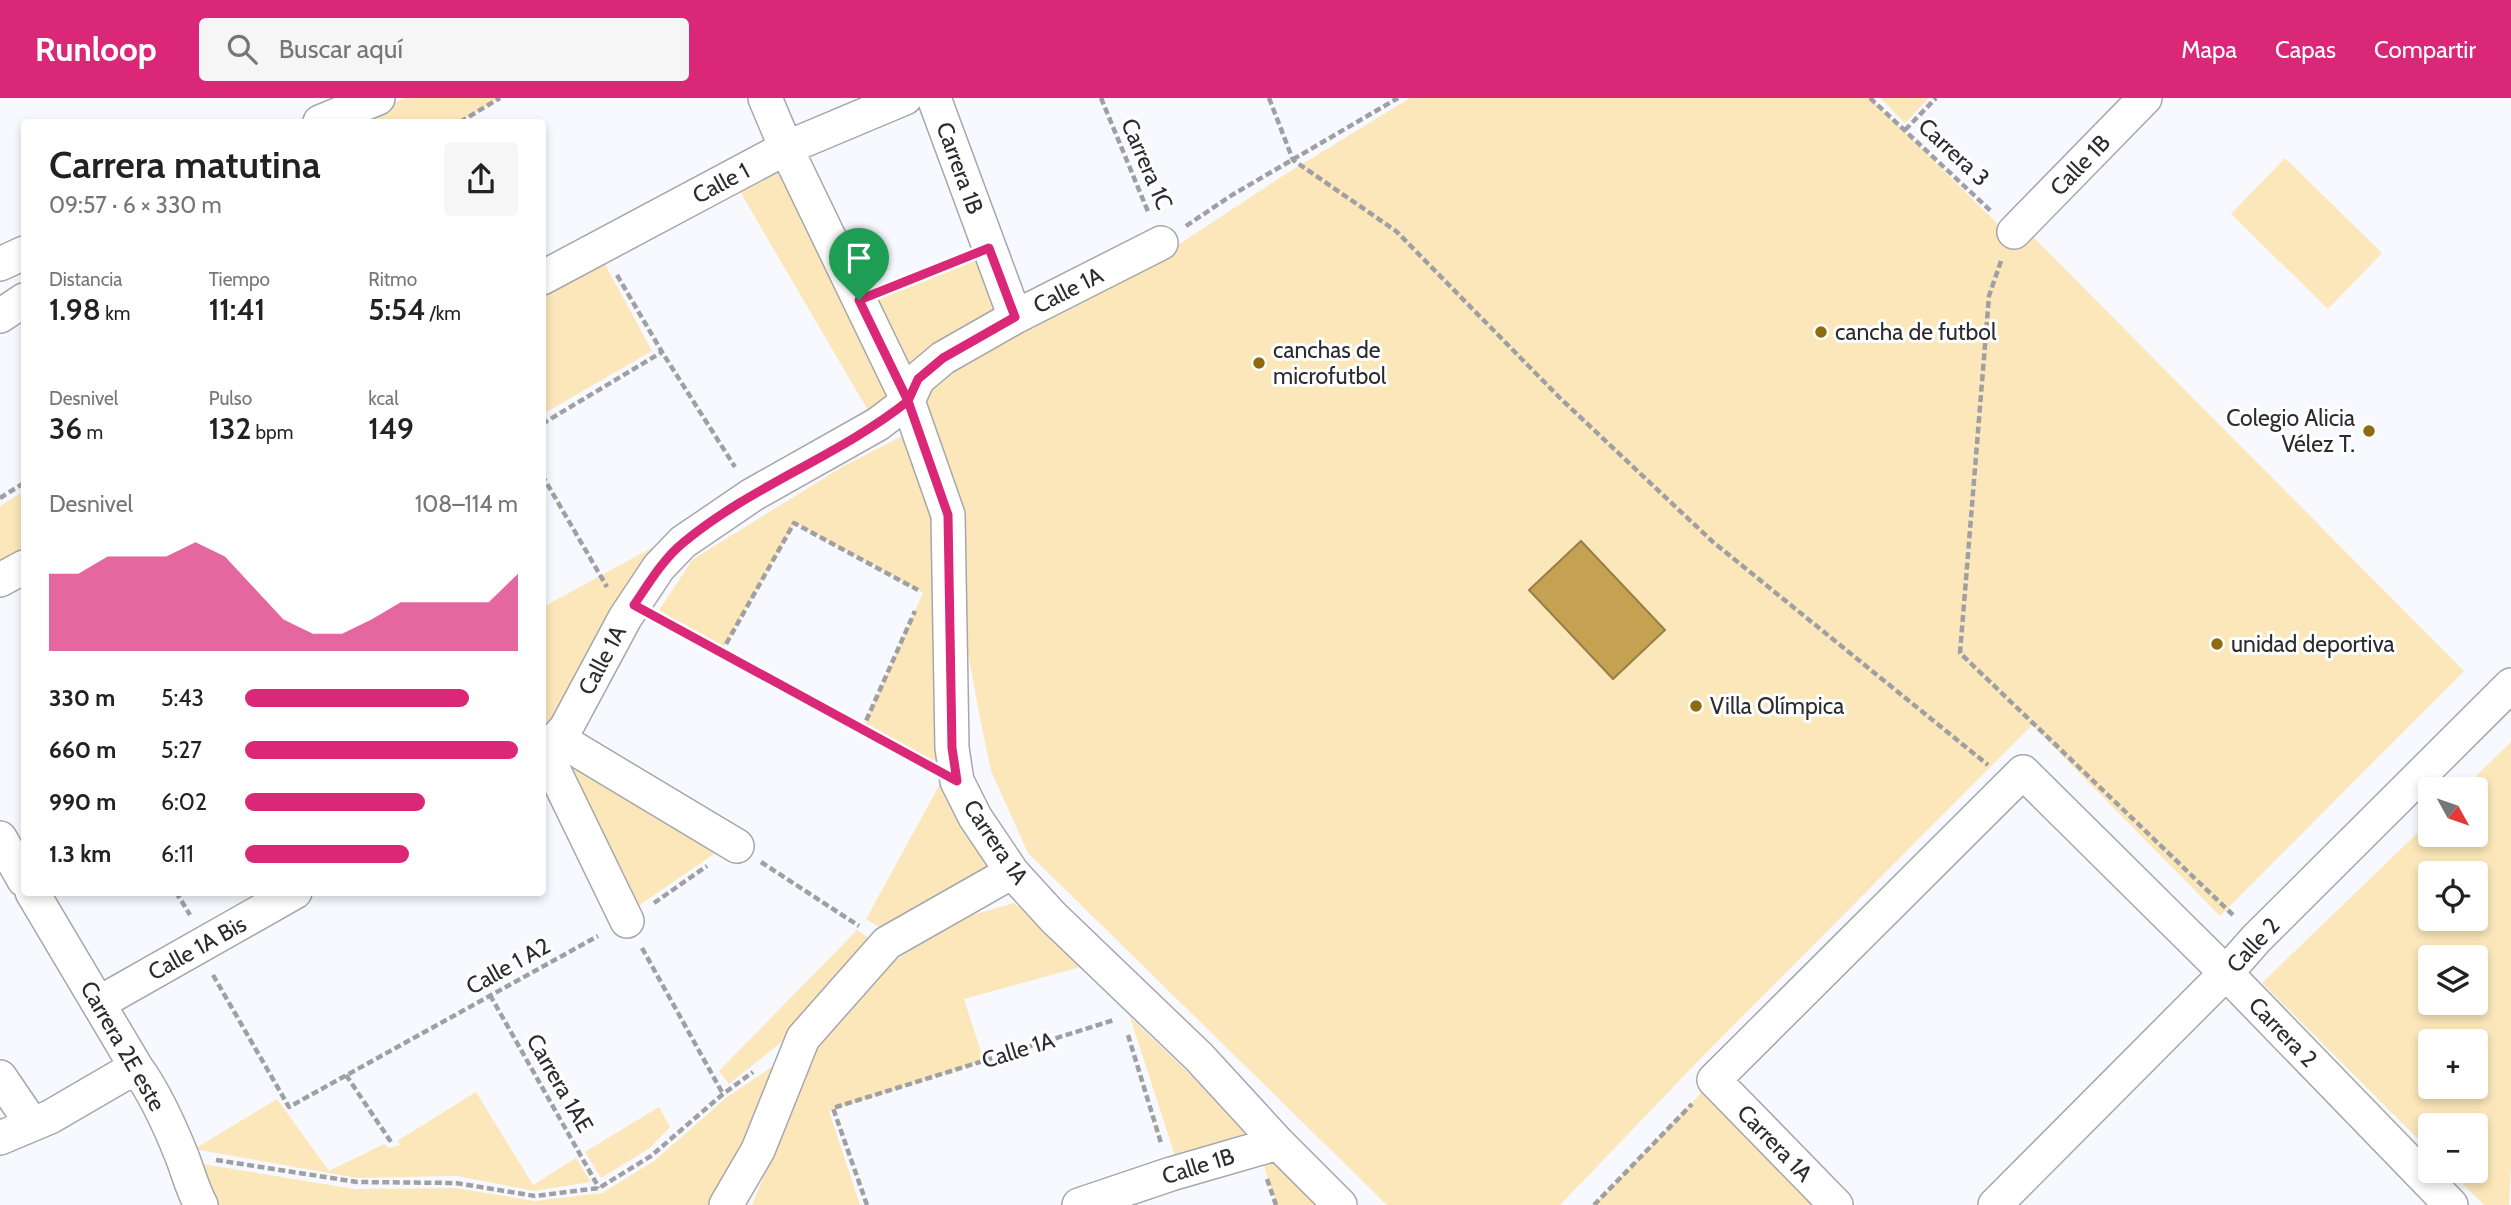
<!DOCTYPE html>
<html lang="es">
<meta charset="utf-8">
<style>
body{margin:0;font-family:Cabin,sans-serif;background:#f6f6f6;color:#222;height:100vh;display:flex;flex-direction:column;font-size:26px;white-space:nowrap}
*{box-sizing:border-box;margin:0}
p{font-size:23px;color:#767676}
.icon{flex:none;width:38px;height:38px;fill:none;stroke:currentColor;stroke-width:2;stroke-linecap:round;stroke-linejoin:round}
.map{position:relative;flex:1;overflow:hidden}
.panel{position:absolute;left:21px;top:21px;width:525px;height:777px;display:flex;flex-direction:column;background:#fff;border-radius:7px;box-shadow:0 4px 10px #0003}
.panel>*{flex:none}
.needle{width:46px;rotate:130deg}
.fabs{position:absolute;left:2418px;top:679px;display:grid;gap:14px}
.fabs a{display:grid;place-items:center;width:70px;height:70px;border-radius:7px;background:#fff;box-shadow:0 4px 10px #0003;font-size:35px}
.pin{position:absolute;display:grid;place-items:center;width:60px;height:60px;color:#fff;margin:-72px -30px;border-radius:50% 50% 50% 0;rotate:-45deg;box-shadow:0 0 7px #0007}
.pin .icon{rotate:45deg}
.round{display:grid;place-items:center;flex:none;width:74px;height:74px;border-radius:7px;background:#f6f6f6}
.summary{display:flex;align-items:center;justify-content:space-between;height:119px;padding:0 28px}
h1{font-size:38px;font-weight:600;line-height:52px}
.figures{display:grid;grid-template-columns:repeat(3,1fr);gap:10px;height:119px;padding:7px 28px}
.figures div{display:grid;align-content:center}
.figures b{font-size:30px;font-weight:600}
.figures small{font-size:19px;font-weight:400}
.figures p{font-size:19px}
.chart{height:196px;padding:14px 28px}
.chart p{display:flex;justify-content:space-between}
.chart svg{width:100%;height:126px;margin-top:7px;fill:#db2777;opacity:.7}
ul{padding:0 28px;list-style:none;font-size:23px}
li{display:grid;grid-template-columns:112px 84px 1fr;align-items:center;height:52px}
li i{height:18px;border-radius:9px;background:#db2777}
header{display:flex;align-items:center;gap:42px;box-sizing:border-box;height:98px;padding:0 35px;background:#db2777;color:#fff}
header strong{font-size:33px}
nav{display:flex;gap:38px;margin-inline-start:auto;font-size:24px}
.search{width:490px;height:63px;background:#f6f6f6;display:flex;align-items:center;gap:18px;box-sizing:border-box;padding:0 24px;border-radius:7px;color:#767676;font-size:26px}
.map>svg:first-child{display:block}
.green{fill:#fbe7ba;fill-rule:evenodd}
.water{fill:#c5a252;stroke:#977f48;stroke-width:2}
.lines{fill:none;stroke-linecap:round;stroke-linejoin:round}
.street-casing{stroke:#a6a6ad;stroke-width:36}
.path{stroke:#9f9fa4;stroke-width:4.5;stroke-dasharray:7 3.5;stroke-linecap:butt}
.street{stroke:#fff;stroke-width:33}
.route-casing{stroke:#fff;stroke-width:14}
.route{stroke:#db2777;stroke-width:9}
.poi-dot{fill:#8d6b0e;stroke:#fff;stroke-width:2.5}
.labels{text-anchor:middle;stroke-width:6;stroke-linejoin:round;paint-order:stroke}
.street-label{font-size:23px;fill:#2c2c2f;stroke:#fff}
.poi-label{font-size:23px;fill:#2c2c2f;stroke:#fff;text-anchor:start}
</style>
<header>
<strong>Runloop</strong>
<div class="search"><svg class="icon" aria-label="search" viewBox="0 0 24 24"><circle cx="10" cy="10" r="6"/><path d="M15 15l6 6"/></svg>Buscar aquí</div>
<nav><a>Mapa</a><a>Capas</a><a>Compartir</a></nav>
</header>
<div class="map">
<svg width="2511" height="1107" viewBox="0 0 2511 1107">
<rect width="100%" height="100%" fill="#f8f8ff"/>
<!-- green -->
<path class="green" d="M 405,0 L 500,0 L 460,24 L 365,24 L 360,20 Z
M 1410,0 L 1870,0 L 2007,135 L 2034,140 L 2464,573 L 2220,818 L 2032,627 L 1704,957 L 1560,1107 L 1387,1107 L 1028,755 L 991,673 L 979,615 L 968,555 L 965,416 L 923,304 L 933,274 L 1166,155 L 1281,79 Z
M 1880,0 L 1929,0 L 1905,25 Z
M 2285,60 L 2382,155 L 2328,211 L 2231,116 Z
M 784,61 L 898,300 L 873,321 L 735,85 Z
M 600,157 L 652,253 L 543,316 L 543,186 Z
M 988,157 L 1010,217 L 914,278 L 866,202 Z
M 906,336 L 937,413 L 948,673 L 865,625 L 923,495 L 795,425 L 721,555 L 654,520 L 692,462 L 842,369 Z
M 24,393 L 24,461 L 0,474 L 0,408 Z
M 668,441 L 543,641 L 543,509 Z
M 2511,644 L 2511,1070 L 2509,1107 L 2484,1107 L 2450,1073 L 2476,1073 L 2476,1027 L 2431,1027 L 2431,1054 L 2262,885 L 2431,722 L 2431,737 L 2476,737 L 2476,691 L 2463,691 ZM 2431,775 L 2476,775 L 2476,821 L 2431,821 ZM 2431,859 L 2476,859 L 2476,905 L 2431,905 ZM 2431,943 L 2476,943 L 2476,989 L 2431,989 Z
M 557,647 L 724,749 L 634,811 Z
M 940,686 L 951,693 L 1000,770 L 891,836 L 866,821 Z
M 1014,805 L 1040,826 L 1080,869 L 964,901 L 984,963 L 829,1013 L 860,1107 L 752,1107 L 776,1049 L 813,948 L 888,867 L 959,821 Z
M 857,832 L 874,844 L 790,937 L 729,986 L 719,973 Z
M 1130,919 L 1258,1041 L 1178,1067 Z
M 788,958 L 717,1107 L 211,1107 L 190,1064 L 354,1091 L 456,1090 L 534,1103 L 602,1095 L 654,1063 L 727,999 Z
M 476,994 L 533,1087 L 576,1060 L 591,1084 L 534,1093 L 457,1078 L 357,1080 L 194,1051 L 277,1001 L 329,1073 L 384,1046 L 389,1050 L 400,1047 L 397,1043 Z
M 1702,994 L 1814,1107 L 1594,1107 Z
M 659,1009 L 670,1029 L 650,1050 L 601,1080 L 585,1054 Z
M 1278,1058 L 1325,1107 L 1277,1107 L 1263,1065 Z"/>
<!-- water -->
<path class="water" d="M 1581,443 L 1665,532 L 1613,581 L 1529,492 Z"/>
<g class="lines">
<!-- street casing -->
<g class="street-casing">
<path id="street" d="M 765,0 L 786,50 L 908,303 L 948,417 L 952,650 L 957,683 L 975,719 L 1012,774 L 1053,819 L 1199,959 L 1278,1045 L 1340,1107
M 934,0 L 1015,219
M 320,24 L 378,0
M 2014,134 L 2145,0
M 0,166 L 24,155
M 542,180 L 786,50 L 905,0
M 0,218 L 24,202
M 0,482 L 24,469
M 557,640 L 737,748
M 543,650 L 627,823
M 542,651 L 557,640 L 566,630 L 625,520 L 659,469 L 683,444 L 752,397 L 878,326 L 908,303 L 918,281 L 943,260 L 1015,219 L 1161,145
M 0,740 L 24,782
M 32,794 L 136,969 C 155,995 169,1026 181,1056 C 188,1073 192,1091 201,1107
M 99,905 L 295,794
M 0,979 L 32,1026
M 0,1040 L 50,1019 L 136,969
M 726,1107 L 758,1052 L 803,940 L 887,845 L 1012,774
M 1079,1107 L 1171,1076 L 1278,1045
M 1836,1107 L 1714,982 L 2023,674 L 2226,875 L 2451,1107
M 1995,1107 L 2226,875 L 2256,841 L 2511,587"/>
</g>
<!-- path -->
<path class="path" d="M 1101,0 L 1149,116
M 1269,0 L 1293,62 L 1396,133 L 1561,301 L 1713,444 L 1988,667
M 1870,0 L 1992,114
M 460,24 L 500,0
M 1905,32 L 1936,0
M 1186,128 L 1232,97 L 1398,0
M 2001,163 L 1989,198 L 1960,555 L 2234,818
M 617,177 L 662,254 L 735,369
M 889,190 L 959,162
M 542,326 L 662,254
M 542,377 L 607,489
M 0,400 L 24,385
M 662,524 L 922,664
M 721,555 L 794,425 L 918,492
M 862,632 L 915,513
M 761,764 L 859,828
M 176,794 L 190,817
M 654,805 L 707,768
M 642,850 L 723,996
M 213,877 L 289,1009 L 598,838
M 490,897 L 599,1090
M 1128,937 L 1161,1045
M 346,977 L 391,1044
M 216,1062 L 357,1084 L 456,1085 L 535,1098 L 599,1090 L 651,1058 L 723,996 L 753,974
M 1267,1081 L 1276,1107
M 867,1107 L 833,1010 L 1114,922
M 1594,1107 L 1692,1006"/>
<!-- street -->
<use href="#street" class="street"/>
</g>
<g class="lines">
<!-- route casing -->
<g class="route-casing">
<path id="route" d="M 859,202 L 908,303 C 839,358 753,387 684,444 C 663,461 649,485 634,507 L 957,683 L 952,650 L 948,417 L 908,303 L 918,281 L 943,260 L 1015,219 L 989,150 L 859,202"/>
</g>
<!-- route -->
<use href="#route" class="route"/>
</g>
<!-- markers -->
<g class="poi-dot">
<circle cx="1821" cy="234" r="7"/>
<circle cx="1259" cy="265" r="7"/>
<circle cx="2369" cy="333" r="7"/>
<circle cx="2217" cy="546" r="7"/>
<circle cx="1696" cy="608" r="7"/>
</g>
<g class="labels">
<!-- street labels -->
<g class="street-label">
<text transform="translate(1954 54) rotate(43)" y="8">Carrera 3</text>
<text transform="translate(1147 66) rotate(67)" y="8">Carrera 1C</text>
<text transform="translate(2080 67) rotate(-46)" y="8">Calle 1B</text>
<text transform="translate(960 70) rotate(70)" y="8">Carrera 1B</text>
<text transform="translate(721 85) rotate(-28)" y="8">Calle 1</text>
<text transform="translate(1068 192) rotate(-27)" y="8">Calle 1A</text>
<text transform="translate(602 562) rotate(-62)" y="8">Calle 1A</text>
<text transform="translate(996 744) rotate(56)" y="8">Carrera 1A</text>
<text transform="translate(2253 847) rotate(-47)" y="8">Calle 2</text>
<text transform="translate(197 850) rotate(-29)" y="8">Calle 1A Bis</text>
<text transform="translate(508 868) rotate(-29)" y="8">Calle 1 A2</text>
<text transform="translate(2283 934) rotate(46)" y="8">Carrera 2</text>
<text transform="translate(123 948) rotate(60)" y="8">Carrera 2E este</text>
<text transform="translate(1018 952) rotate(-17)" y="8">Calle 1A</text>
<text transform="translate(560 985) rotate(60)" y="8">Carrera 1AE</text>
<text transform="translate(1775 1045) rotate(46)" y="8">Carrera 1A</text>
<text transform="translate(1198 1068) rotate(-17)" y="8">Calle 1B</text>
</g>
<!-- poi labels -->
<g class="poi-label">
<text x="1835" y="242">cancha de futbol</text>
<text x="1273" y="260">canchas de<tspan x="1273" dy="26">microfutbol</tspan></text>
<text x="2355" y="328" text-anchor="end">Colegio Alicia<tspan x="2355" dy="26">Vélez T.</tspan></text>
<text x="2231" y="554">unidad deportiva</text>
<text x="1710" y="616">Villa Olímpica</text>
</g>
</g>
</svg>
<div class="fabs">
<a><svg class="needle" viewBox="-14 -14 28 28"><path d="M0-13l5 13h-10z" fill="#e53935"/><path d="M0 13l5-13h-10z" fill="#767676"/></svg></a>
<a><svg class="icon" aria-label="locate" viewBox="0 0 24 24"><circle cx="12" cy="12" r="6"/><path d="M12 2v4M12 18v4M2 12h4M18 12h4"/></svg></a>
<a><svg class="icon" aria-label="layers" viewBox="0 0 24 24"><path d="M12 4l9 5-9 5-9-5zM3 14l9 5 9-5"/></svg></a>
<a>+</a>
<a>−</a>
</div>
<div class="pin" style="left:859px;top:202px;background:#1e9e55"><svg class="icon" aria-label="arrive" viewBox="0 0 24 24"><path d="M6 21V4h12l-3 4 3 4H6"/></svg></div>
<section class="panel">
<div class="summary"><div><h1>Carrera matutina</h1><p>09:57 · 6 × 330 m</p></div><a class="round"><svg class="icon" aria-label="share" viewBox="0 0 24 24"><path d="M12 15V3M7 8l5-5 5 5M5 13v7h14v-7"/></svg></a></div>
<div class="figures">
<div><p>Distancia</p><b>1.98<small> km</small></b></div>
<div><p>Tiempo</p><b>11:41</b></div>
<div><p>Ritmo</p><b>5:54<small> /km</small></b></div>
</div>
<div class="figures">
<div><p>Desnivel</p><b>36<small> m</small></b></div>
<div><p>Pulso</p><b>132<small> bpm</small></b></div>
<div><p>kcal</p><b>149</b></div>
</div>
<div class="chart"><p><span>Desnivel</span>108–114 m</p>
<svg viewBox="0 0 160 44" preserveAspectRatio="none"><path d="M0 44V17L10 17L20 11L30 11L40 11L50 6L60 11L70 22L80 33L90 38L100 38L110 33L120 27L130 27L140 27L150 27L160 17V44z"/></svg>
</div>
<ul>
<li><b>330 m</b>5:43<i style="width:82%"></i></li>
<li><b>660 m</b>5:27<i style="width:100%"></i></li>
<li><b>990 m</b>6:02<i style="width:66%"></i></li>
<li><b>1.3 km</b>6:11<i style="width:60%"></i></li>
</ul>
</section>
</div>
